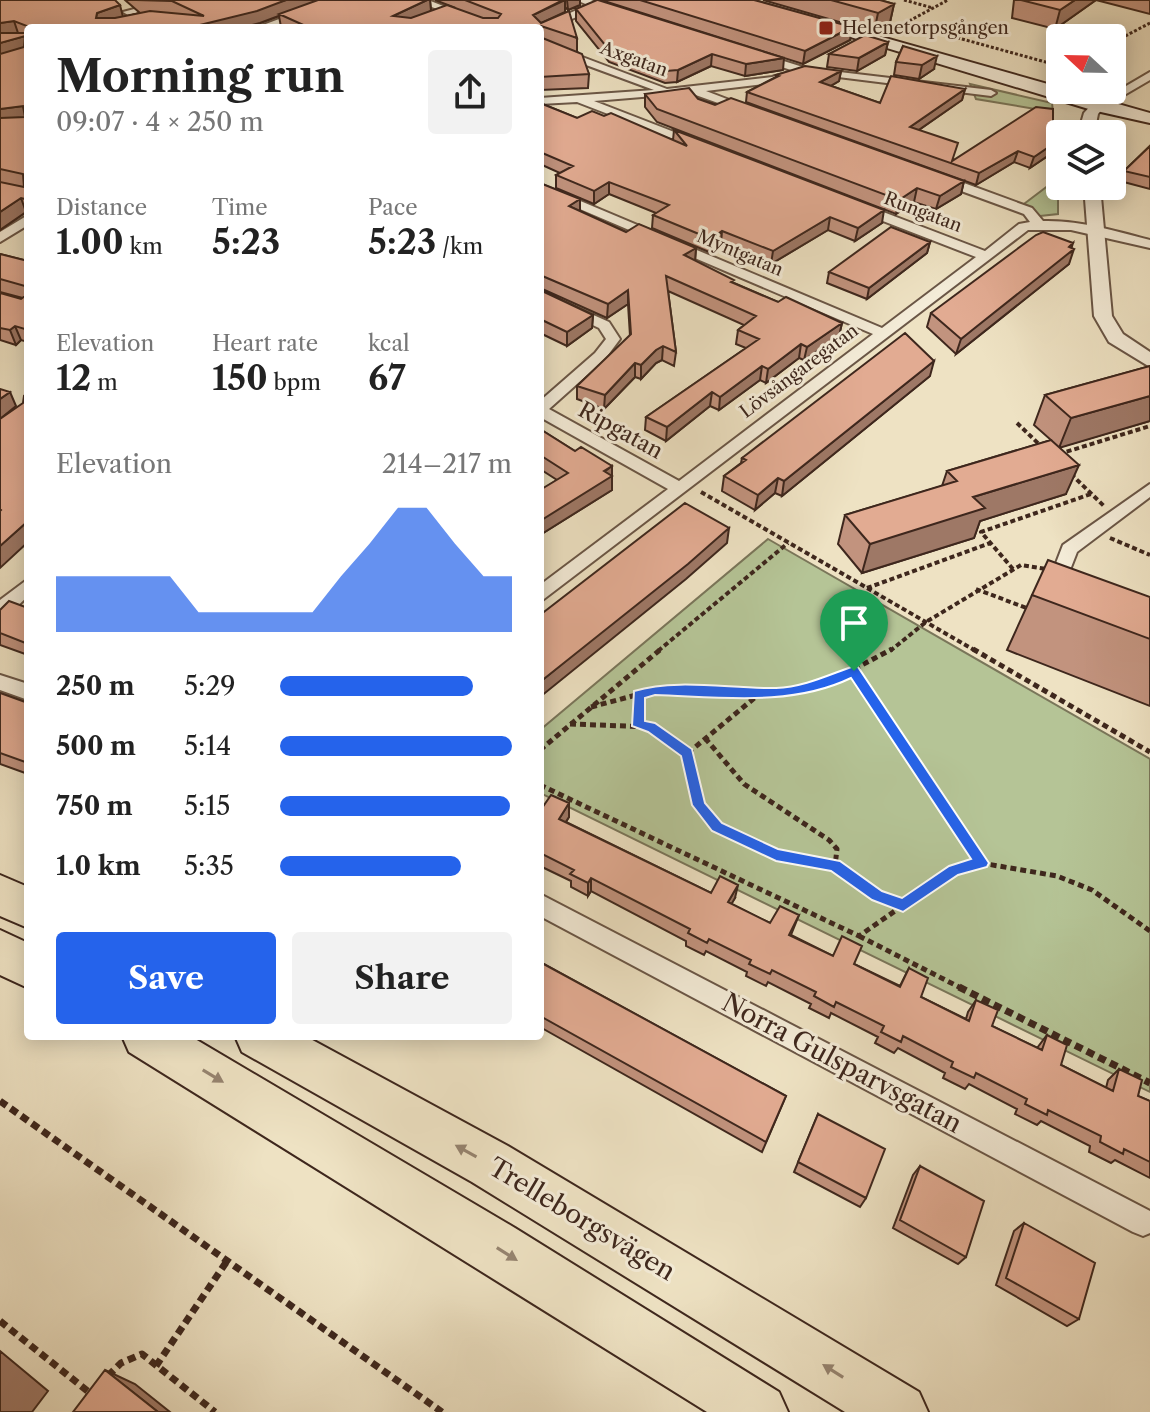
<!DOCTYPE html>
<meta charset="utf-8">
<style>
body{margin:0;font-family:"Libre Caslon Text",serif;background:#f2f2f2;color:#222;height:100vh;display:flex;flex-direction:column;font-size:30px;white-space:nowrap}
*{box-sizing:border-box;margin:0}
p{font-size:26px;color:#767676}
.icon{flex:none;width:44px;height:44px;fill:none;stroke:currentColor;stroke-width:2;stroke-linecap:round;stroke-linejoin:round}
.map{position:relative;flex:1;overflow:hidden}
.details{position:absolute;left:24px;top:24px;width:520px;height:1016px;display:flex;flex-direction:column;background:#fff;border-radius:8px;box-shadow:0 4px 20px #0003}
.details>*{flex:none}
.needle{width:52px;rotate:292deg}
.controls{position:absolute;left:1046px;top:24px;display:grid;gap:16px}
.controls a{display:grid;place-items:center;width:80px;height:80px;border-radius:8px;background:#fff;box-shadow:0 4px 20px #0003;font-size:40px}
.pin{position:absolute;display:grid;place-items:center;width:68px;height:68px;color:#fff;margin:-82px -34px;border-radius:50% 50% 50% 0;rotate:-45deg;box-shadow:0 0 8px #0007}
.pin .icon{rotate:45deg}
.round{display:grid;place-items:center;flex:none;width:84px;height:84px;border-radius:8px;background:#f2f2f2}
.summary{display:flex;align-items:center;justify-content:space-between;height:136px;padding:0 32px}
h1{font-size:44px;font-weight:700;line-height:60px}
.metrics{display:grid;grid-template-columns:repeat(3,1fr);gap:12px;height:136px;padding:8px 32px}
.metrics div{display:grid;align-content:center}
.metrics b{font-size:34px;font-weight:700}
.metrics small{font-size:22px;font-weight:400}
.metrics p{font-size:22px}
.chart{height:224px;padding:16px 32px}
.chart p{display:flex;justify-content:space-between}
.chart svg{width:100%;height:144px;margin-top:8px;fill:#2563eb;opacity:.7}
.action{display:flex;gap:16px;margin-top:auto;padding:16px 32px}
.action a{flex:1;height:92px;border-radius:8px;background:#2563eb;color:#fff;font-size:32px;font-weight:700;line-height:92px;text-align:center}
.action a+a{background:#f2f2f2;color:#222}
ul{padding:0 32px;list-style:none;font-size:26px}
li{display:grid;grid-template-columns:128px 96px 1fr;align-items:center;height:60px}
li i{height:20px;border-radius:10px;background:#2563eb}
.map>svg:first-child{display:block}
.green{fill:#b5c496;stroke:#7a765a;stroke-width:2}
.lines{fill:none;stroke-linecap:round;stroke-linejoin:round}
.minor-casing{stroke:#6a5646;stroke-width:4}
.tertiary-casing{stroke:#6a5646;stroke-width:4}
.secondary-casing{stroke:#3e271d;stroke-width:4}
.motorway-casing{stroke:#3e271d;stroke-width:4}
.path-far3{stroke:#3e271d;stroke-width:3;stroke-dasharray:3 2;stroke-linecap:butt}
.path-far2{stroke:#3e271d;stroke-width:4;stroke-dasharray:5 3;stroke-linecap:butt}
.path-far1{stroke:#3e271d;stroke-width:5;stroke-dasharray:6 4;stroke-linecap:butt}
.path{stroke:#3e271d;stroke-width:7;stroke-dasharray:8 5;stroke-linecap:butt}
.minor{fill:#f4ecd8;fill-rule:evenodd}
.tertiary{fill:#f4ecd8;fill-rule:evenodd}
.secondary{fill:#f4ecd8;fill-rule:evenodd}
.motorway{fill:#eee2c3;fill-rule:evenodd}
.wall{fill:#c2937e;stroke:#3e271d;stroke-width:2}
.shaded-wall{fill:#9e7866;stroke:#3e271d;stroke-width:2}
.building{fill:#e2ab92;stroke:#3e271d;stroke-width:2}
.oneway{fill:#968470}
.route{fill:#2563eb;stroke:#fff;stroke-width:2;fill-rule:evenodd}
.poi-dot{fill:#8f2418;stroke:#f4ecd8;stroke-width:3}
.labels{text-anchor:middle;stroke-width:6;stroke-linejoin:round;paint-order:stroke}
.far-poi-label{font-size:18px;fill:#3e271d;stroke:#f4ecd8;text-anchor:start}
.far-street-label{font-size:18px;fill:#3e271d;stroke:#f4ecd8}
.street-label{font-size:22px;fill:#3e271d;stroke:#f4ecd8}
.near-street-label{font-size:26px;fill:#3e271d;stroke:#f4ecd8}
</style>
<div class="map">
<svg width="1150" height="1412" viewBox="0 0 1150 1412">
<rect width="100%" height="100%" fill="#eee2c3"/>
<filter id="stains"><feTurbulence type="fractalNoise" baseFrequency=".0025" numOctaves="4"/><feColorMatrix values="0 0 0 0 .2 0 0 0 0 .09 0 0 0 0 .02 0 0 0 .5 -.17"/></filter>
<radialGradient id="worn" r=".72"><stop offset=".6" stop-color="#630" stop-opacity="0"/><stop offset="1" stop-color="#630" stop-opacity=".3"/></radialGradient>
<!-- green -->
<path class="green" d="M 970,84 L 1052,103 L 1053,112 L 976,99 Z
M 1049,185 L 1058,185 L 1058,214 L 1040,216 L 1016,210 Z
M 768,539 L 1150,759 L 1150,1092 L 540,793 L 540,730 Z"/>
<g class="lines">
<!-- minor casing -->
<g class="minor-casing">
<path id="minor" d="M 168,0 L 186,0 L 128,15 L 123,12 Z
M 330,0 L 344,0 L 270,28 L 255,28 Z
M 414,0 L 428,0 L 499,28 L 485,28 Z
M 576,0 L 591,0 L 618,10 L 613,13 L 597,8 L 540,33 L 540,28 L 536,28 L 588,5 Z
M 540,41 L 667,89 L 772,77 L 794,71 L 754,58 L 753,56 L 758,53 L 806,68 L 991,90 L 996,93 L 991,96 L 798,72 L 798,76 L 773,83 L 706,91 L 753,109 L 755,111 L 749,114 L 690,93 L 594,101 L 700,142 L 700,146 L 696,148 L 577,102 L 540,104 L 540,98 L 654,90 L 540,48 Z
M 1150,72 L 1150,80 L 1102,108 L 1092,106 Z
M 934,175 L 942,175 L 1032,208 L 1043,221 C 1080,220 1115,231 1150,240 L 1150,248 L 1071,230 L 1028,230 L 540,602 L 540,585 L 668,489 L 540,417 L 540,401 L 595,353 L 606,339 L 599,328 L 540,300 L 540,291 L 609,322 L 620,339 L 605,359 L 549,409 L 679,481 L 873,334 L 540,192 L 540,184 L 882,328 L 976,257 L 857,211 L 857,205 L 865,205 L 985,251 L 1019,224 L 1030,222 L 1024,214 L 934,181 Z
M 28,215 L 28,225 L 0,242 L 0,232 Z
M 1150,484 L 1150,497 L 1077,552 L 1068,575 L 1056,575 L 1053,571 L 1063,545 Z
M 28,579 L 28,596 L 7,616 L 0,618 L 0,600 Z
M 0,675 L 28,684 L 28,700 L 0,690 Z
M 540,894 L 1150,1211 L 1150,1233 L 1143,1236 L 1133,1232 L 540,916 Z"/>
</g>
<!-- tertiary casing -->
<g class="tertiary-casing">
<path id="tertiary" d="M 1093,103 L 1105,106 L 1098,114 L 1094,134 L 1078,134 L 1084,113 Z
M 1084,186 L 1100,186 L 1112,316 L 1123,334 L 1150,352 L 1150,367 L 1109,342 L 1094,316 Z"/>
</g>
<!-- secondary casing -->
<g class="secondary-casing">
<path id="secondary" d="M 728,0 L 751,0 L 1150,113 L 1150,123 L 1092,110 Z"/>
</g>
<!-- motorway casing -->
<g class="motorway-casing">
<path id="motorway" d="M 0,875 L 28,887 L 28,928 L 0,916 Z
M 0,930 L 28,943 L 28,988 L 0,975 Z
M 122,1036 L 190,1036 L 515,1228 L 779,1392 L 788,1412 L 707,1412 L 129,1052 Z
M 235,1036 L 305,1036 L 508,1146 L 919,1392 L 928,1412 L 845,1412 L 472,1182 L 242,1052 Z"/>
</g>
<!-- path-far3 -->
<path class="path-far3" d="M 904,0 L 933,8
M 896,28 L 948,0
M 933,31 L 1060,66
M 1112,43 L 1150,23"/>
<!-- path-far2 -->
<path class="path-far2" d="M 1017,423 L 1043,448
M 1059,454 L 1150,426
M 1071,474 L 1104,506
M 701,492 L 976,651
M 1110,538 L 1150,555
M 1013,569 L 981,532 L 1091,494
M 867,588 L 990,543
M 976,589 L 1029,609
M 658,651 L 788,543
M 890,651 L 926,622 L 1021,565 L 1046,569"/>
<!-- path-far1 -->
<path class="path-far1" d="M 973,649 L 1150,752
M 854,671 L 981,863 L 1057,876 L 1092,890 L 1150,931
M 638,695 L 639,726
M 591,707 L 655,690 L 780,693 L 828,683 L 892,649
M 570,724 L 651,727 L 688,753 L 699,805 L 717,827 L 776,855 L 835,866 L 877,895 L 902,905
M 705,738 L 744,784 L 829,840 L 837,849 L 835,866
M 540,750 L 661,649
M 688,753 L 758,695
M 540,785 L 859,936 L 954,870 L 981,863
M 859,936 L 963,989"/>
<!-- path -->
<path class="path" d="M 959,987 L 1150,1083
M 0,1101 L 442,1412
M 0,1321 L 90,1393 L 88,1397
M 156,1366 L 227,1261
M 108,1376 L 121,1363 L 142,1354 L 215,1412"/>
<!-- minor -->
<use href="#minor" class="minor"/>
<!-- tertiary -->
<use href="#tertiary" class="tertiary"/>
<!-- secondary -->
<use href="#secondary" class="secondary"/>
<!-- motorway -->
<use href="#motorway" class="motorway"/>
</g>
<!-- wall -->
<path class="wall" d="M 0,0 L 123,17 L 140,13 L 125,0 L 430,0 L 431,11 L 453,7 L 435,0 L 580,0 L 580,5 L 568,10 L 565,7 L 565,12 L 545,21 L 577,38 L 577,51 L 589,74 L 588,88 L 540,90 L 540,28 L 284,28 L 281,27 L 279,16 L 260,23 L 28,28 L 28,214 L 26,212 L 0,230 Z
M 601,0 L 754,0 L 850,40 L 803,64 Z
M 763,0 L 880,0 L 894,4 L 890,22 L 874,32 Z
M 1014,0 L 1150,0 L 1150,14 L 1096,0 L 1055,29 L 1012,18 Z
M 576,9 L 783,70 L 745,76 L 711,66 L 677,82 L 665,83 L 609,62 L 576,21 Z
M 888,42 L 885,55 L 857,71 L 827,67 L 829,54 Z
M 903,46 L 934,69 L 919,79 L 894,75 L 896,62 Z
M 841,71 L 839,81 L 831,86 L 880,103 L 965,89 L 962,100 L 919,130 L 953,160 L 1053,144 L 1049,155 L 1030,168 L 1014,162 L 976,185 L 746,102 L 747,92 L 776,77 L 776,75 Z
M 645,94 L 698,99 L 964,181 L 961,194 L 936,209 L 914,202 L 896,214 L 657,122 L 645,107 Z
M 540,103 L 577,118 L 673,140 L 674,130 L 882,223 L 855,241 L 828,230 L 771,264 L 721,244 L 709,252 L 652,228 L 653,215 L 656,213 L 609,194 L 594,204 L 556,188 L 556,175 L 560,173 L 540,164 Z
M 1150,146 L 1150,189 L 1120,181 L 1124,171 Z
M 540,183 L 580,211 L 626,232 L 696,248 L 695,261 L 734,283 L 778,302 L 842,323 L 839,336 L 804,360 L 799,358 L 766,383 L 760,380 L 719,410 L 710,406 L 666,441 L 645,430 L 646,417 L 746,348 L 736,344 L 738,330 L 744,325 L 668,291 L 676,352 L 674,366 L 662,360 L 656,363 L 641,379 L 635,377 L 604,409 L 577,399 L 577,386 L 630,336 L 628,304 L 607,318 L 540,288 Z
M 930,242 L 927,253 L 867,299 L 827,283 L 829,272 Z
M 1071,248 L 1069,264 L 956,354 L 927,327 L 931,313 Z
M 0,254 L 28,261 L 28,342 L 21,340 L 16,345 L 0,340 L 0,293 L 21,299 L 23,298 L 0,292 Z
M 540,290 L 593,315 L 592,328 L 567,346 L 540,333 Z
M 1150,366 L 1150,421 L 1060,447 L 1066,494 L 980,521 L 974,538 L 862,573 L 838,544 L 845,515 L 942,486 L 947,471 L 1051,440 L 1034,425 L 1045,395 Z
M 930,376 L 782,496 L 775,493 L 755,510 L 722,491 L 724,476 L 741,463 L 742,458 Z
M 540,429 L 575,451 L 612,466 L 612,490 L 540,535 L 540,491 L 557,480 L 540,469 Z
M 1032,595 L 1150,597 L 1150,706 L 1007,650 Z
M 28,608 L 28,655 L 0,645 L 0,610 Z
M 0,693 L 28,703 L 28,774 L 0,764 Z
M 569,803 L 569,817 L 566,822 L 711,893 L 735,898 L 731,904 L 770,923 L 799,915 L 791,935 L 833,956 L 854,964 L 900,986 L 909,968 L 921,997 L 966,1019 L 968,1012 L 976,1000 L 992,1026 L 1037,1048 L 1047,1035 L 1061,1065 L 1106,1088 L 1108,1080 L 1119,1069 L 1138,1096 L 1150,1101 L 1150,1178 L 1115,1160 L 1111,1163 L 1089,1152 L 1090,1146 L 1041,1121 L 1037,1125 L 1015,1114 L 1017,1109 L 969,1084 L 965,1089 L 943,1078 L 945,1073 L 898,1048 L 894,1053 L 875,1043 L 878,1037 L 831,1013 L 829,1018 L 809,1008 L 811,1004 L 768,982 L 766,986 L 746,976 L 747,972 L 706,951 L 704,955 L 686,946 L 686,941 L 591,891 L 588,896 L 571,887 L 571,881 L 540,866 L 540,811 Z
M 540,962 L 786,1096 L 762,1152 L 540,1027 Z
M 818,1114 L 866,1198 L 860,1207 L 794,1172 Z
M 920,1166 L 966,1257 L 958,1264 L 893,1228 L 913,1175 Z
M 1024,1223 L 1079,1319 L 1067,1326 L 996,1285 L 1014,1231 Z"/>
<!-- shaded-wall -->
<path class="shaded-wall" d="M 286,0 L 321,0 L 260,23 L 240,28 L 197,28 L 196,26 Z
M 427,0 L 430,0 L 431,11 L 395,28 L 393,16 Z
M 565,0 L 565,12 L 533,27 L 533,15 Z
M 567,0 L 580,0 L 580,5 L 568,10 Z
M 1075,0 L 1096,0 L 1055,29 L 1060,10 Z
M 894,4 L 890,22 L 874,32 L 878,13 Z
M 120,5 L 123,17 L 101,25 L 96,18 L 97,13 Z
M 14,21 L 18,33 L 0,37 L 0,23 Z
M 852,27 L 850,40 L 803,64 L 805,51 Z
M 25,36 L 28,49 L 0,57 L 0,43 Z
M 888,42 L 885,55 L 857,71 L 859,58 Z
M 712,54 L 711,66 L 677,82 L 678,70 Z
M 937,56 L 934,69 L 919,79 L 922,65 Z
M 784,58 L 783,70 L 745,76 L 746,64 Z
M 841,71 L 839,81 L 818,93 L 820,82 Z
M 965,89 L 962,100 L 907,138 L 910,127 Z
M 23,106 L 28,119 L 0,123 L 0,109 Z
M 1053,144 L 1049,155 L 1030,168 L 1034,157 Z
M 1018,151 L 1014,162 L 976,185 L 979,173 Z
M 964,181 L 961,194 L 936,209 L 940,196 Z
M 609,182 L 609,194 L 594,204 L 594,191 Z
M 917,188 L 914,202 L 896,214 L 899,200 Z
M 21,198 L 26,212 L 0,230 L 0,212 Z
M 580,199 L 580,212 L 569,206 Z
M 884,210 L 882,223 L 855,241 L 858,228 Z
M 830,217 L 828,230 L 771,264 L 773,251 Z
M 722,231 L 721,244 L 709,252 L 711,239 Z
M 930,242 L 927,253 L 867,299 L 869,288 Z
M 1073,243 L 1070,253 L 1074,249 L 1069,264 L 956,354 L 961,339 Z
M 696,248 L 695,261 L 684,255 Z
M 628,290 L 628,304 L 607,318 L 608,304 Z
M 593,315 L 592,328 L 567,346 L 567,332 Z
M 842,323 L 839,336 L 804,360 L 807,347 Z
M 15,326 L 21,340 L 16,345 L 10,330 Z
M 801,344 L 799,358 L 766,383 L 768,369 Z
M 663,346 L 662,360 L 656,363 L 641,379 L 641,365 L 656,350 Z
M 934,361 L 930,376 L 782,496 L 784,481 Z
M 635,363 L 635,377 L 604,409 L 605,395 Z
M 762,366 L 760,380 L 719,410 L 720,397 Z
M 10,392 L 16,406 L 0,419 L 0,399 Z
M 712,392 L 710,406 L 666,441 L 667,427 Z
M 1150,396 L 1150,421 L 1059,448 L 1071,418 Z
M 1079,465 L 1066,494 L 980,521 L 974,538 L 862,573 L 870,544 L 973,497 Z
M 612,466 L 612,490 L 540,535 L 540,521 Z
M 778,478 L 775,493 L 755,510 L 758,495 Z
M 28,521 L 28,542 L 0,568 L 0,546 Z
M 729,528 L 727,543 L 686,579 L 540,697 L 540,682 Z
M 569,803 L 569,817 L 559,832 L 559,819 Z
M 591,878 L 591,891 L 588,896 L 588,883 Z
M 738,885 L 735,898 L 725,915 L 728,902 Z
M 0,1351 L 48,1391 L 32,1412 L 0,1412 Z
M 105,1370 L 135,1384 L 170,1412 L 158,1412 Z"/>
<!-- building -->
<path class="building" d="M 0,0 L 115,0 L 120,5 L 97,13 L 96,18 L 115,18 L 150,11 L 204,16 L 172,1 L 136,0 L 286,0 L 257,11 L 196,26 L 202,28 L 28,28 L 28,208 L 25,208 L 25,199 L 21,198 L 0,212 L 0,182 L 24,187 L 23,174 L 0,169 L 0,118 L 25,117 L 23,106 L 0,109 L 0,54 L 24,47 L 25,36 L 0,43 L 0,33 L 25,33 L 27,26 L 14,21 L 0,23 Z
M 318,0 L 427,0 L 393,16 L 411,18 L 447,5 L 483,18 L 498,18 L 501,14 L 465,0 L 563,0 L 533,15 L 541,23 L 569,11 L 577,38 L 541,26 L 540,28 L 310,28 L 279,14 Z
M 597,0 L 598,0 L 784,58 L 746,64 L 712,54 L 678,70 L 666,71 L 609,50 L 576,9 Z
M 640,0 L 754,0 L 852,27 L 805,51 Z
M 831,0 L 880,0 L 894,4 L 878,13 Z
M 1021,0 L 1075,0 L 1060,10 Z
M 865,35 L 888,42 L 859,58 L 829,54 Z
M 540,37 L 582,54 L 589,74 L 540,77 Z
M 903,46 L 937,56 L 922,65 L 896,62 Z
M 805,66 L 841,71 L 820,82 L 880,103 L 891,76 L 965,89 L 910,127 L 958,143 L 952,161 L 1036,107 L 1053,109 L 1053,144 L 1034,157 L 1018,151 L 979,173 L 747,92 L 779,76 L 776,75 Z
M 689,88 L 698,99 L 715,105 L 731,98 L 964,181 L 940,196 L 917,188 L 899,200 L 657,109 L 645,94 Z
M 540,103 L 577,118 L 592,111 L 604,116 L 611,113 L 687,146 L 674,130 L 884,210 L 858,228 L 830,217 L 773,251 L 722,231 L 711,239 L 653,215 L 669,205 L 609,182 L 594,191 L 556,175 L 573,166 L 540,152 Z
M 1150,146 L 1150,177 L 1124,171 Z
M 540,183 L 580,199 L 569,206 L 626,232 L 639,224 L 696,248 L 684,255 L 734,280 L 731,282 L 778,302 L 786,297 L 842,323 L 807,347 L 801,344 L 768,369 L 762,366 L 720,397 L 712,392 L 667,427 L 646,417 L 759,339 L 738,330 L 756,316 L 666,276 L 676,352 L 663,346 L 656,350 L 641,365 L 635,363 L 605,395 L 577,386 L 631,334 L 628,290 L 608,304 L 540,275 Z
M 891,227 L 930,242 L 869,288 L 829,272 Z
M 1043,232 L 1073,243 L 1069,247 L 1074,249 L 961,339 L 931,313 L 1036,235 Z
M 0,254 L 28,261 L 28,330 L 15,326 L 10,330 L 0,328 L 0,293 L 21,299 L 25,296 L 25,286 L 0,279 Z
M 540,290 L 593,315 L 567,332 L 540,319 Z
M 905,333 L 934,361 L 784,481 L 778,478 L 758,495 L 724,476 L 746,460 L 742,458 Z
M 1150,366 L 1150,396 L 1071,418 L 1045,395 Z
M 0,389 L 10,392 L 0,399 Z
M 24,396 L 28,397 L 28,521 L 0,546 L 0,511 L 1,510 L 0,509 L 0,419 L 23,403 Z
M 540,429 L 575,451 L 581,447 L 612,466 L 604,471 L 612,476 L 540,521 L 540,490 L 568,473 L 540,455 Z
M 1051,440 L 1079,465 L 973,497 L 985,508 L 870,544 L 845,515 L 957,481 L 947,471 Z
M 685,503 L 729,528 L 688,564 L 540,682 L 540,615 Z
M 1048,560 L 1150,597 L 1150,639 L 1032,595 Z
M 9,601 L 28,608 L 28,644 L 0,633 L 0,610 Z
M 0,693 L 28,703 L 28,763 L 0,753 Z
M 551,795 L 569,803 L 559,819 L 711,893 L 720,876 L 738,885 L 728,902 L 770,923 L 780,906 L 799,915 L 789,935 L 833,956 L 842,936 L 862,946 L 854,964 L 900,987 L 909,968 L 928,978 L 921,997 L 969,1021 L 976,1000 L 998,1010 L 992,1026 L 1042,1050 L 1047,1035 L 1067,1045 L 1061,1065 L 1113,1091 L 1119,1069 L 1142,1080 L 1138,1096 L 1150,1101 L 1150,1162 L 1124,1149 L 1123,1154 L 1100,1142 L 1101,1136 L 1048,1110 L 1047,1115 L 1025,1104 L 1027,1099 L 976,1073 L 974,1078 L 951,1067 L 953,1062 L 903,1036 L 901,1042 L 881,1032 L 884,1026 L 836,1002 L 834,1007 L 814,996 L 816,992 L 772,970 L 770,974 L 749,964 L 751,960 L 709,939 L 707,943 L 688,933 L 690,929 L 591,878 L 588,883 L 570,874 L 574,870 L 540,853 L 540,811 Z
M 540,962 L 786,1096 L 766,1142 L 540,1016 Z
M 818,1114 L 885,1149 L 866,1198 L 798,1162 Z
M 920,1166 L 984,1201 L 966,1257 L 900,1220 Z
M 1024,1223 L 1095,1263 L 1079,1319 L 1006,1278 Z
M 105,1370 L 158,1412 L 73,1412 Z"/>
<!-- one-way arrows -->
<defs><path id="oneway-solid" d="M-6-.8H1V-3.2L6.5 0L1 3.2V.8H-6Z" transform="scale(2)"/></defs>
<g class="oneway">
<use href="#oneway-solid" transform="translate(213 1076) rotate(31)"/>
<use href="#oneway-solid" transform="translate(466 1151) rotate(-151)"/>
<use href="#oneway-solid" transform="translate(507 1254) rotate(32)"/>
<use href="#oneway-solid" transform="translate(833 1371) rotate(-148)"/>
</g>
<!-- route -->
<path class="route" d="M 854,666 L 858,667 L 989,863 L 987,867 L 958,875 L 903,912 L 872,900 L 831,871 L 776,861 L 712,831 L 692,805 L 681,756 L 648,732 L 632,726 L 634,691 C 678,678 730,689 776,688 C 804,687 828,675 854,666 ZM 851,678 L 971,859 L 949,866 L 902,898 L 882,891 L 840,861 L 778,849 L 722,823 L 705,803 L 692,749 L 655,723 L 645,721 L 645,698 L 655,695 C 720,697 791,707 851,678 Z"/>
<!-- markers -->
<rect class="poi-dot" x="818" y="20" width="16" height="16" rx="4"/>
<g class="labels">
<!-- far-poi labels -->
<g class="far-poi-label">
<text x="842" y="34">Helenetorpsgången</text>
</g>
<!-- far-street labels -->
<g class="far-street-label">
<text transform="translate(634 59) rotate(20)" y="6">Axgatan</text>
<text transform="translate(923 212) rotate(21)" y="6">Rungatan</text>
<text transform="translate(740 253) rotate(23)" y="6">Myntgatan</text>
<text transform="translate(799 371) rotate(-37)" y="6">Lövsångaregatan</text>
</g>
<!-- street labels -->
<g class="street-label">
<text transform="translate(621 430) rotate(29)" y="8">Ripgatan</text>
</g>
<!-- near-street labels -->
<g class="near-street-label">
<text transform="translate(842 1063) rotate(28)" y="9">Norra Gulsparvsgatan</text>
<text transform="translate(582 1219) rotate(31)" y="9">Trelleborgsvägen</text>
</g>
</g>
<rect width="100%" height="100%" filter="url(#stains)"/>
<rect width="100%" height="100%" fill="url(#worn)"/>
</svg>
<div class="controls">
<a><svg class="needle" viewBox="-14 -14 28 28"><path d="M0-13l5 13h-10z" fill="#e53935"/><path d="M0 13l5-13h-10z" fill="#767676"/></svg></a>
<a><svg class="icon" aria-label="layers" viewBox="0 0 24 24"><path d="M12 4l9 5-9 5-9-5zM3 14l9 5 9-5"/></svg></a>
</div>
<div class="pin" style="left:854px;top:671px;background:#1e9e55"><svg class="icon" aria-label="arrive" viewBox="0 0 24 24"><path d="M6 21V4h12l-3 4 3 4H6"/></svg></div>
<section class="details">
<div class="summary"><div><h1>Morning run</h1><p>09:07 · 4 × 250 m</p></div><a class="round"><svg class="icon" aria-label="share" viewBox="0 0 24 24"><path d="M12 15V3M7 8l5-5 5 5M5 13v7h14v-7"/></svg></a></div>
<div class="metrics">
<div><p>Distance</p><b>1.00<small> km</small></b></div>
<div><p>Time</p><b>5:23</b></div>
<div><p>Pace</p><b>5:23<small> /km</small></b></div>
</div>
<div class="metrics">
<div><p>Elevation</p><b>12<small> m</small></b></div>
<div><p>Heart rate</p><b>150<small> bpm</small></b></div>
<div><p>kcal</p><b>67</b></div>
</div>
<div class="chart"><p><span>Elevation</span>214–217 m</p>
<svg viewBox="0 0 160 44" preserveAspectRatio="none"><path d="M0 44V27L10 27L20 27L30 27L40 27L50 38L60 38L70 38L80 38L90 38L100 27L110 17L120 6L130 6L140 17L150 27L160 27V44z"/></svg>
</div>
<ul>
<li><b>250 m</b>5:29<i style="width:83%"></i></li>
<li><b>500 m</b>5:14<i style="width:100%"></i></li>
<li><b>750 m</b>5:15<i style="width:99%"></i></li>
<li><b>1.0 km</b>5:35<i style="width:78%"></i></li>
</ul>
<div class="action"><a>Save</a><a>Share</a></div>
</section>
</div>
